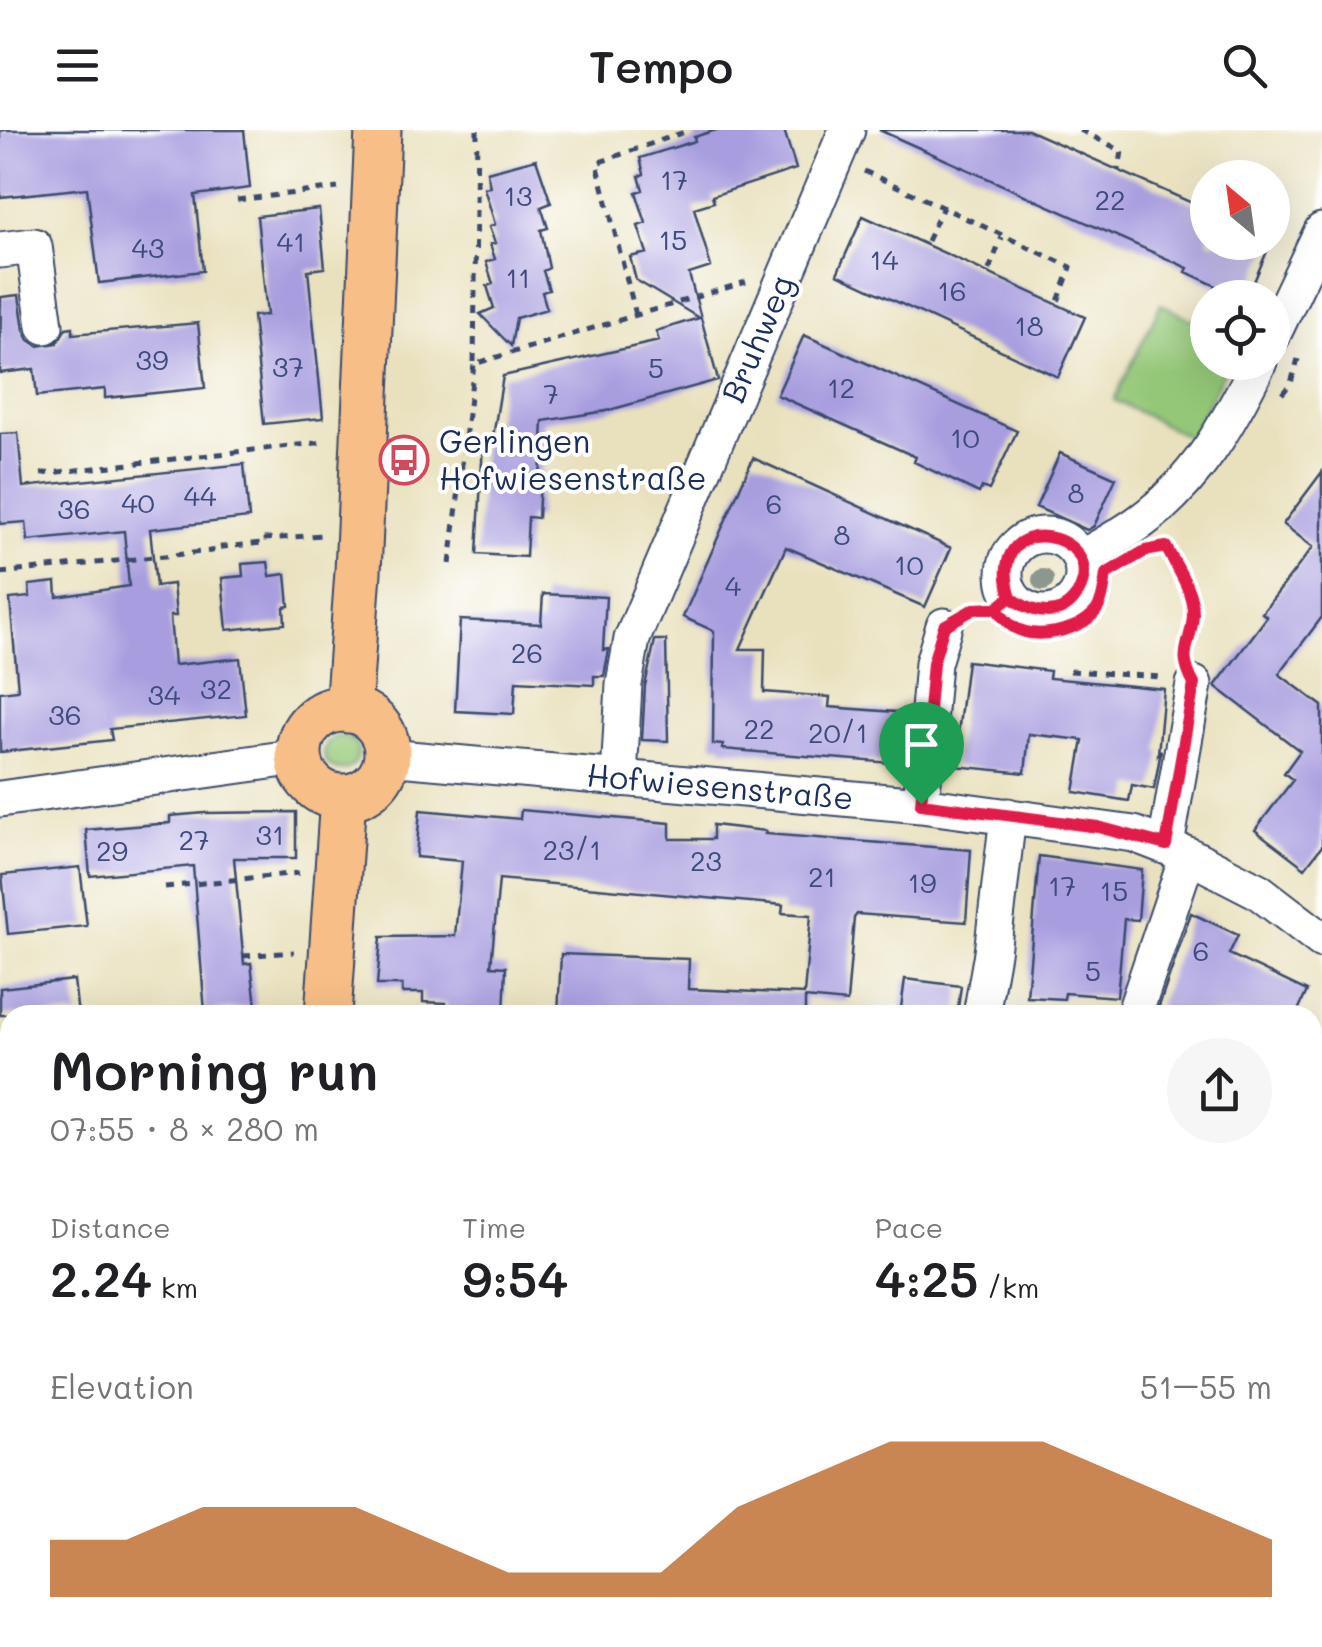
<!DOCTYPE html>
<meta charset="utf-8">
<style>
body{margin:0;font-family:Mali,sans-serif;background:#f6f6f6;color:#202124;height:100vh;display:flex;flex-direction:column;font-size:38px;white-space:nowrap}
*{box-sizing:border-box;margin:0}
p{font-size:32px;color:#757577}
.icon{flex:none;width:55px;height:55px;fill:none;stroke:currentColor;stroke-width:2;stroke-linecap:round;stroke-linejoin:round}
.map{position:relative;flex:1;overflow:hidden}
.sheet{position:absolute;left:0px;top:875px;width:1322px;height:642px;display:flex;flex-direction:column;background:#fff;border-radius:30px 30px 0 0;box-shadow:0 10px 40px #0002}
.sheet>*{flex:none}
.needle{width:65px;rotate:331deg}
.fabs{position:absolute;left:1190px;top:30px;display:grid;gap:20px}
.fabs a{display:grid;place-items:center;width:100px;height:100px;border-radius:50%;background:#fff;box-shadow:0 10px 40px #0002;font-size:50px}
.pin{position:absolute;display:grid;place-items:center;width:85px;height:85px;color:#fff;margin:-102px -42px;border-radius:50% 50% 50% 0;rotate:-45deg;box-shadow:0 0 10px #0007}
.pin .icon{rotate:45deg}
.round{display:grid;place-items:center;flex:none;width:105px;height:105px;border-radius:52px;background:#f6f6f6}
.overview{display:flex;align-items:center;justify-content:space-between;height:170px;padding:0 50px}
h1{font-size:55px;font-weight:600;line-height:75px}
.figures{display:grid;grid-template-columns:repeat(3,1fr);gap:15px;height:170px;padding:10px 50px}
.figures div{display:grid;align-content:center}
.figures b{font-size:50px;font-weight:600}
.figures small{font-size:28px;font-weight:400}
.figures p{font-size:28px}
.chart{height:280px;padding:20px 50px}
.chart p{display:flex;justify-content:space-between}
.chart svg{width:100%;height:180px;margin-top:10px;fill:#b45309;opacity:.7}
header{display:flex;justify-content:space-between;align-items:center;height:130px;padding:0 50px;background:#fff;font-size:45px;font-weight:600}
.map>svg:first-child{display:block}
.green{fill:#94c777;stroke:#587b6a;stroke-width:2.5}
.building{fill:#a89edf}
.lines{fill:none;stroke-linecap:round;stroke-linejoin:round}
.minor-casing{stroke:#3a4a6c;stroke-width:39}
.major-casing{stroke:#3a4a6c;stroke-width:49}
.path{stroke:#3a4a6c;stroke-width:5;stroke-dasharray:8 8;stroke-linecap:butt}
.minor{stroke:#fff;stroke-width:35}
.major{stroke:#f7be87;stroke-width:45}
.tree{fill:#8c988e}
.route-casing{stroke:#fff;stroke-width:20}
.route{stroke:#e11d48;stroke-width:12}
.labels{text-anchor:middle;stroke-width:8;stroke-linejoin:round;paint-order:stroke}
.number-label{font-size:28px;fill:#3e4b7e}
.street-label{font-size:32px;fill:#1b2f5e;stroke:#fff}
.poi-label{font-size:32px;fill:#1b2f5e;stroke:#fff;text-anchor:start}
</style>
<header><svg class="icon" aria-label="menu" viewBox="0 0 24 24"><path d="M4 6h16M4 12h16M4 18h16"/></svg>Tempo<svg class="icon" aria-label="search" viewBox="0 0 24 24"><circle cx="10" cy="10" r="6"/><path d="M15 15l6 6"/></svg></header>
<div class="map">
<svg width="1322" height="1517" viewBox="0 0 1322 1517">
<rect width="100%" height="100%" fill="#fff"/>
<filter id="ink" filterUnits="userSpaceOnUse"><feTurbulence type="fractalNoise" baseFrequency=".01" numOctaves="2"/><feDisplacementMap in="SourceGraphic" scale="20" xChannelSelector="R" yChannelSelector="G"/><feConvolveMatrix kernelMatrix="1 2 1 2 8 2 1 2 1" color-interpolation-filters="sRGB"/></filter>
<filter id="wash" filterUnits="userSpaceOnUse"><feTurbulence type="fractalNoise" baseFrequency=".0048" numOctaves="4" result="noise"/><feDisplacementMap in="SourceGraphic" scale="40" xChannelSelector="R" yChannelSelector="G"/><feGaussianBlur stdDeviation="2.25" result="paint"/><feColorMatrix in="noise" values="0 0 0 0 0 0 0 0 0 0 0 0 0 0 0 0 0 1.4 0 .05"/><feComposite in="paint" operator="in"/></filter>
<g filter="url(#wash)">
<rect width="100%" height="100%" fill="#e9e1be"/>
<!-- green -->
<path class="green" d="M 1161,174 L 1207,197 L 1208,232 L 1228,233 L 1191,308 L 1114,270 Z
M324 623a17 17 0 1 1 34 0a17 17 0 1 1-34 0Z"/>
<g id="blocks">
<!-- building -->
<path class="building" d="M 3,0 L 244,0 L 250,58 L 195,65 L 203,141 L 99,153 L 87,58 L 0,67 L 0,2 Z
M 716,0 L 784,0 L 796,39 L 712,66 L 714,72 L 694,78 L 711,137 L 689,144 L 718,250 L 606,281 L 543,291 L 538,388 L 528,387 L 526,427 L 477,424 L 483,312 L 492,313 L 503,246 L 659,211 L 656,201 L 699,188 L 636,150 L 630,127 L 647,123 L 638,96 L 646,93 L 636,62 L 643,60 L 639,46 L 644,44 L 640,28 L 695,11 L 694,7 Z
M 879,0 L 1028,0 L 1208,80 L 1208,112 L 1271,112 L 1247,168 L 1242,168 L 1186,142 L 1188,138 Z
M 536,29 L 551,73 L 541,77 L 548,98 L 541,100 L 549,138 L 543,141 L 549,160 L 542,162 L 547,179 L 516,188 L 511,216 L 480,184 L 494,178 L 487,156 L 493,154 L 486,132 L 495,129 L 490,114 L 495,113 L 489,97 L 495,94 L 484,58 L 490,57 L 487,42 Z
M 319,79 L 325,138 L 308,140 L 323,288 L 264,294 L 253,186 L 267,185 L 257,86 Z
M 863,86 L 1085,187 L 1058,247 L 837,144 Z
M 19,165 L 24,200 L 29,210 L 38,216 L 57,213 L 66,198 L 73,197 L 73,204 L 198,193 L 205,258 L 105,268 L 105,259 L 37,266 L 34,239 L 0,243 L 1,167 Z
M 804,205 L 1017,301 L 989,360 L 982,357 L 979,363 L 914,332 L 916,327 L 777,265 Z
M 18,303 L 23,357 L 244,334 L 249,388 L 150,399 L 156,456 L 173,454 L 176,486 L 170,486 L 174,535 L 240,528 L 246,585 L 110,599 L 112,610 L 0,622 L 0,562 L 18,560 L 10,469 L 30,467 L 29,455 L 56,452 L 57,467 L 129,456 L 124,401 L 28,411 L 26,392 L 0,394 L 0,304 Z
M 1060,323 L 1116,348 L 1094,396 L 1087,400 L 1036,377 Z
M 753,328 L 951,418 L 925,477 L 786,417 L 740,519 L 765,519 L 764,562 L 830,567 L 829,577 L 895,582 L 891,633 L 722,619 L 723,615 L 713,614 L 714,501 L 683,487 Z
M 1322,342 L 1322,487 L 1279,544 L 1322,576 L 1322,716 L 1305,738 L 1255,700 L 1293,650 L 1284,643 L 1300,621 L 1215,556 L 1267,487 L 1262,483 L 1313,417 L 1283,394 Z
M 268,432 L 270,446 L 286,444 L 289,476 L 284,477 L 285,494 L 227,500 L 222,448 L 243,446 L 242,434 Z
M 543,464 L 606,467 L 603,520 L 609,519 L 604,546 L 594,546 L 594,555 L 516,551 L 514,584 L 455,581 L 460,490 L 541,494 Z
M 655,510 L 666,510 L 668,611 L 642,610 L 645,556 Z
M 967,531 L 1050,541 L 1049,548 L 1164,559 L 1158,624 L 1161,620 L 1154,659 L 1132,655 L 1129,671 L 1074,662 L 1083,610 L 1029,604 L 1025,643 L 954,636 Z
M 420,680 L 520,689 L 521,680 L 670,693 L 670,709 L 713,709 L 713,695 L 766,701 L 765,704 L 971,720 L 966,792 L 857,784 L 854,788 L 847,872 L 805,868 L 805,885 L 558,885 L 561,824 L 689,829 L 688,859 L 804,864 L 811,785 L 782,783 L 783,775 L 499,749 L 491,836 L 506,837 L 504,885 L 465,885 L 465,882 L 445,881 L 446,873 L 423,872 L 423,863 L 402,863 L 402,855 L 377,855 L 381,807 L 455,806 L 462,731 L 416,727 Z
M 296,682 L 296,728 L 234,728 L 244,834 L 251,833 L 256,876 L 205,882 L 193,736 L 90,746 L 86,700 L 170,693 L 170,686 L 205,683 Z
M 1039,726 L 1142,740 L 1138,790 L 1124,789 L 1117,867 L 1065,863 L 1064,869 L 1027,867 Z
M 80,737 L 87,796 L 8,804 L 2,745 Z
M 1191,783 L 1238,805 L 1229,824 L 1307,861 L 1296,885 L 1163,885 L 1157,882 Z
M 905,849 L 961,856 L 957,885 L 900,885 Z
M 74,850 L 78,885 L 0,885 L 0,858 Z"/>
</g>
</g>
<g filter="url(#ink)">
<use href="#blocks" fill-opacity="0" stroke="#3a4a6c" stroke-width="2.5"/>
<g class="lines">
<!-- minor casing -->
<g class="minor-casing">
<path id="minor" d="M 0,120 L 34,116 L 45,196
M 1272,206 L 1322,101
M1005 444a39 39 0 1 1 78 0a39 39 0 1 1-78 0Z
M 1080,429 C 1100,417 1121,406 1140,392 C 1196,352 1229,293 1259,232
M 387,627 L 921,675 L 1134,704 L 1188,725 L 1258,761 L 1322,810
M 619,649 L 624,554 L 632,509 L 847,0
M 0,669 L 298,627
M 921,675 L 933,533 L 944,496
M 1166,715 L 1194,554
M 981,885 L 992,823 L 1008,686
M 1134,885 L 1188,725
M 1312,1248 L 1322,1226
M 0,1392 L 10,1391
M 650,1508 L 673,1517
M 775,1517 L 778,1508
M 1190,1517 L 1195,1508"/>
</g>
<!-- major casing -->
<g class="major-casing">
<path id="major" d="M299 623a44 44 0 1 1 88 0a44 44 0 1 1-88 0Z
M 348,580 L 358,442 L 378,0
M 328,885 L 343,667
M 282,1517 L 283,1508"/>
</g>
<!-- path -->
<path class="path" d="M 477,0 L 474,234 L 746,152
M 1080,0 L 1122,21 L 1119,40
M 864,41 L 1071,137 L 1057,174
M 237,70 L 338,58
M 927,111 L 943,77
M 989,140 L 1002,107
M 636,185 L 597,33 L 690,0
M 1282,264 L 1291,253 L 1298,229
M 41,344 L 325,312
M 1168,414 L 1166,417 L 1191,463 L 1193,487 L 1184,525
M 450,434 L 474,234
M 0,443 L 212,421 L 212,418 L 263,413 L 263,409 L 324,405
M 996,478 C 1000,483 1006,492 1012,496 C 1034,510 1080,502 1096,481 C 1102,473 1104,460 1105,450
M 972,480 L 996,478 L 1011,467
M 1070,541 L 1161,547
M 165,757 L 299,743
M 243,826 L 294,822
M 0,917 L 10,916
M 0,1074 L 10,1083"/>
<!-- minor -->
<use href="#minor" class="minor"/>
<!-- major -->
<use href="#major" class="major"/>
</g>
<!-- trees -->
<circle class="tree" cx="1043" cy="450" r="11"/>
</g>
<g class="lines" filter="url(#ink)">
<!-- route casing -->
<g class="route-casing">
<path id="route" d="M 921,674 L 1098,697 L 1166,715 L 1194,554 C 1176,522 1192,515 1193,484 C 1193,460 1177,438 1166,417 L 1145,421 L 1106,444 C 1104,457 1103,473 1095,482 C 1078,502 1034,511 1012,496 C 1006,492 1000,483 996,478 L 1011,467 C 1031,484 1062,491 1078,463 C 1112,400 982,375 1011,467 L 996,478 L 974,479 L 944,496 L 933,533 L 921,674"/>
</g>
<!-- route -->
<use href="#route" class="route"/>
</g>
<!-- icons -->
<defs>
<g id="bus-ring" transform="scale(2.5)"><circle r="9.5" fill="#fff" stroke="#d1495b" stroke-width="1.5"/><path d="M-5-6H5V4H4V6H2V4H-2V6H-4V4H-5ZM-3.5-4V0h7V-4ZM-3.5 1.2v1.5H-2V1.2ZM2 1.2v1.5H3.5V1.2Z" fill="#d1495b"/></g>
</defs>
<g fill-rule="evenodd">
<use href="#bus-ring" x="404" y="330"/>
</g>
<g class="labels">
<!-- number labels -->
<g class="number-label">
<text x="674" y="60">17</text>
<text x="518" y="76">13</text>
<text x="1110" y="80">22</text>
<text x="673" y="120">15</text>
<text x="291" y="122">41</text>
<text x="148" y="128">43</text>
<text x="884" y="140">14</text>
<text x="518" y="158">11</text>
<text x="952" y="171">16</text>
<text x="1029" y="206">18</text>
<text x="152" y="240">39</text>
<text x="288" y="247">37</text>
<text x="656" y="248">5</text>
<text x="841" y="268">12</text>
<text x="551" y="274">7</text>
<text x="965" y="318">10</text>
<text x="1076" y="373">8</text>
<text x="200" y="376">44</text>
<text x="138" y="383">40</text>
<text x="774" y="384">6</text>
<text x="74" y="389">36</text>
<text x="842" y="415">8</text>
<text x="909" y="445">10</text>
<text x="733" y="466">4</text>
<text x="527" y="533">26</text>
<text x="216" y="569">32</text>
<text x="164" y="575">34</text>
<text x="65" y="595">36</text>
<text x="759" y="609">22</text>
<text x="838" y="613">20/1</text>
<text x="270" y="715">31</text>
<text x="194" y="720">27</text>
<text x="572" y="730">23/1</text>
<text x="112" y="731">29</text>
<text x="706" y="741">23</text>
<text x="822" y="757">21</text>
<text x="922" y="763">19</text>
<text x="1062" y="766">17</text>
<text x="1114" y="771">15</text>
<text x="1201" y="831">6</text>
<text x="1093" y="851">5</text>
</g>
<!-- street labels -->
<g class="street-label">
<text transform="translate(758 209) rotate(-67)" y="11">Bruhweg</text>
<text transform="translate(720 657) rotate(5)" y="11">Hofwiesenstraße</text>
</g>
<!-- poi labels -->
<g class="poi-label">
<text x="439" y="323">Gerlingen<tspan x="439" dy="37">Hofwiesenstraße</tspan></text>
</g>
</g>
</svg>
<div class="fabs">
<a><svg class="needle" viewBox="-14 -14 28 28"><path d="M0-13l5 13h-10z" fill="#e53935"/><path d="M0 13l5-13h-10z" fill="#757577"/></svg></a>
<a><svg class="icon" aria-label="locate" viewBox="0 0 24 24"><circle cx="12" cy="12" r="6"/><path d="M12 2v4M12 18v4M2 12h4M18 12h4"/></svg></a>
</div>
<div class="pin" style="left:921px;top:674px;background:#1e9e55"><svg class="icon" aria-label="arrive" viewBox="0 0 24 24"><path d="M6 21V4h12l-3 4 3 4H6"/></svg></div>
<section class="sheet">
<div class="overview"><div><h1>Morning run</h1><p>07:55 · 8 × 280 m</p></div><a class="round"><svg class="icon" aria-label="share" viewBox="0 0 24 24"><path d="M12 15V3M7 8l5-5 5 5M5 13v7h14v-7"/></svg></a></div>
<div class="figures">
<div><p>Distance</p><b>2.24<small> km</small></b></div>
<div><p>Time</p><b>9:54</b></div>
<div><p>Pace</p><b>4:25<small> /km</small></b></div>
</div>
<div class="chart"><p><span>Elevation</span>51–55 m</p>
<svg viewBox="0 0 160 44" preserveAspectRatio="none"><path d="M0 44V30L10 30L20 22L30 22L40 22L50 30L60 38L70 38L80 38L90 22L100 14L110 6L120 6L130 6L140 14L150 22L160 30V44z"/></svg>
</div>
</section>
</div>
